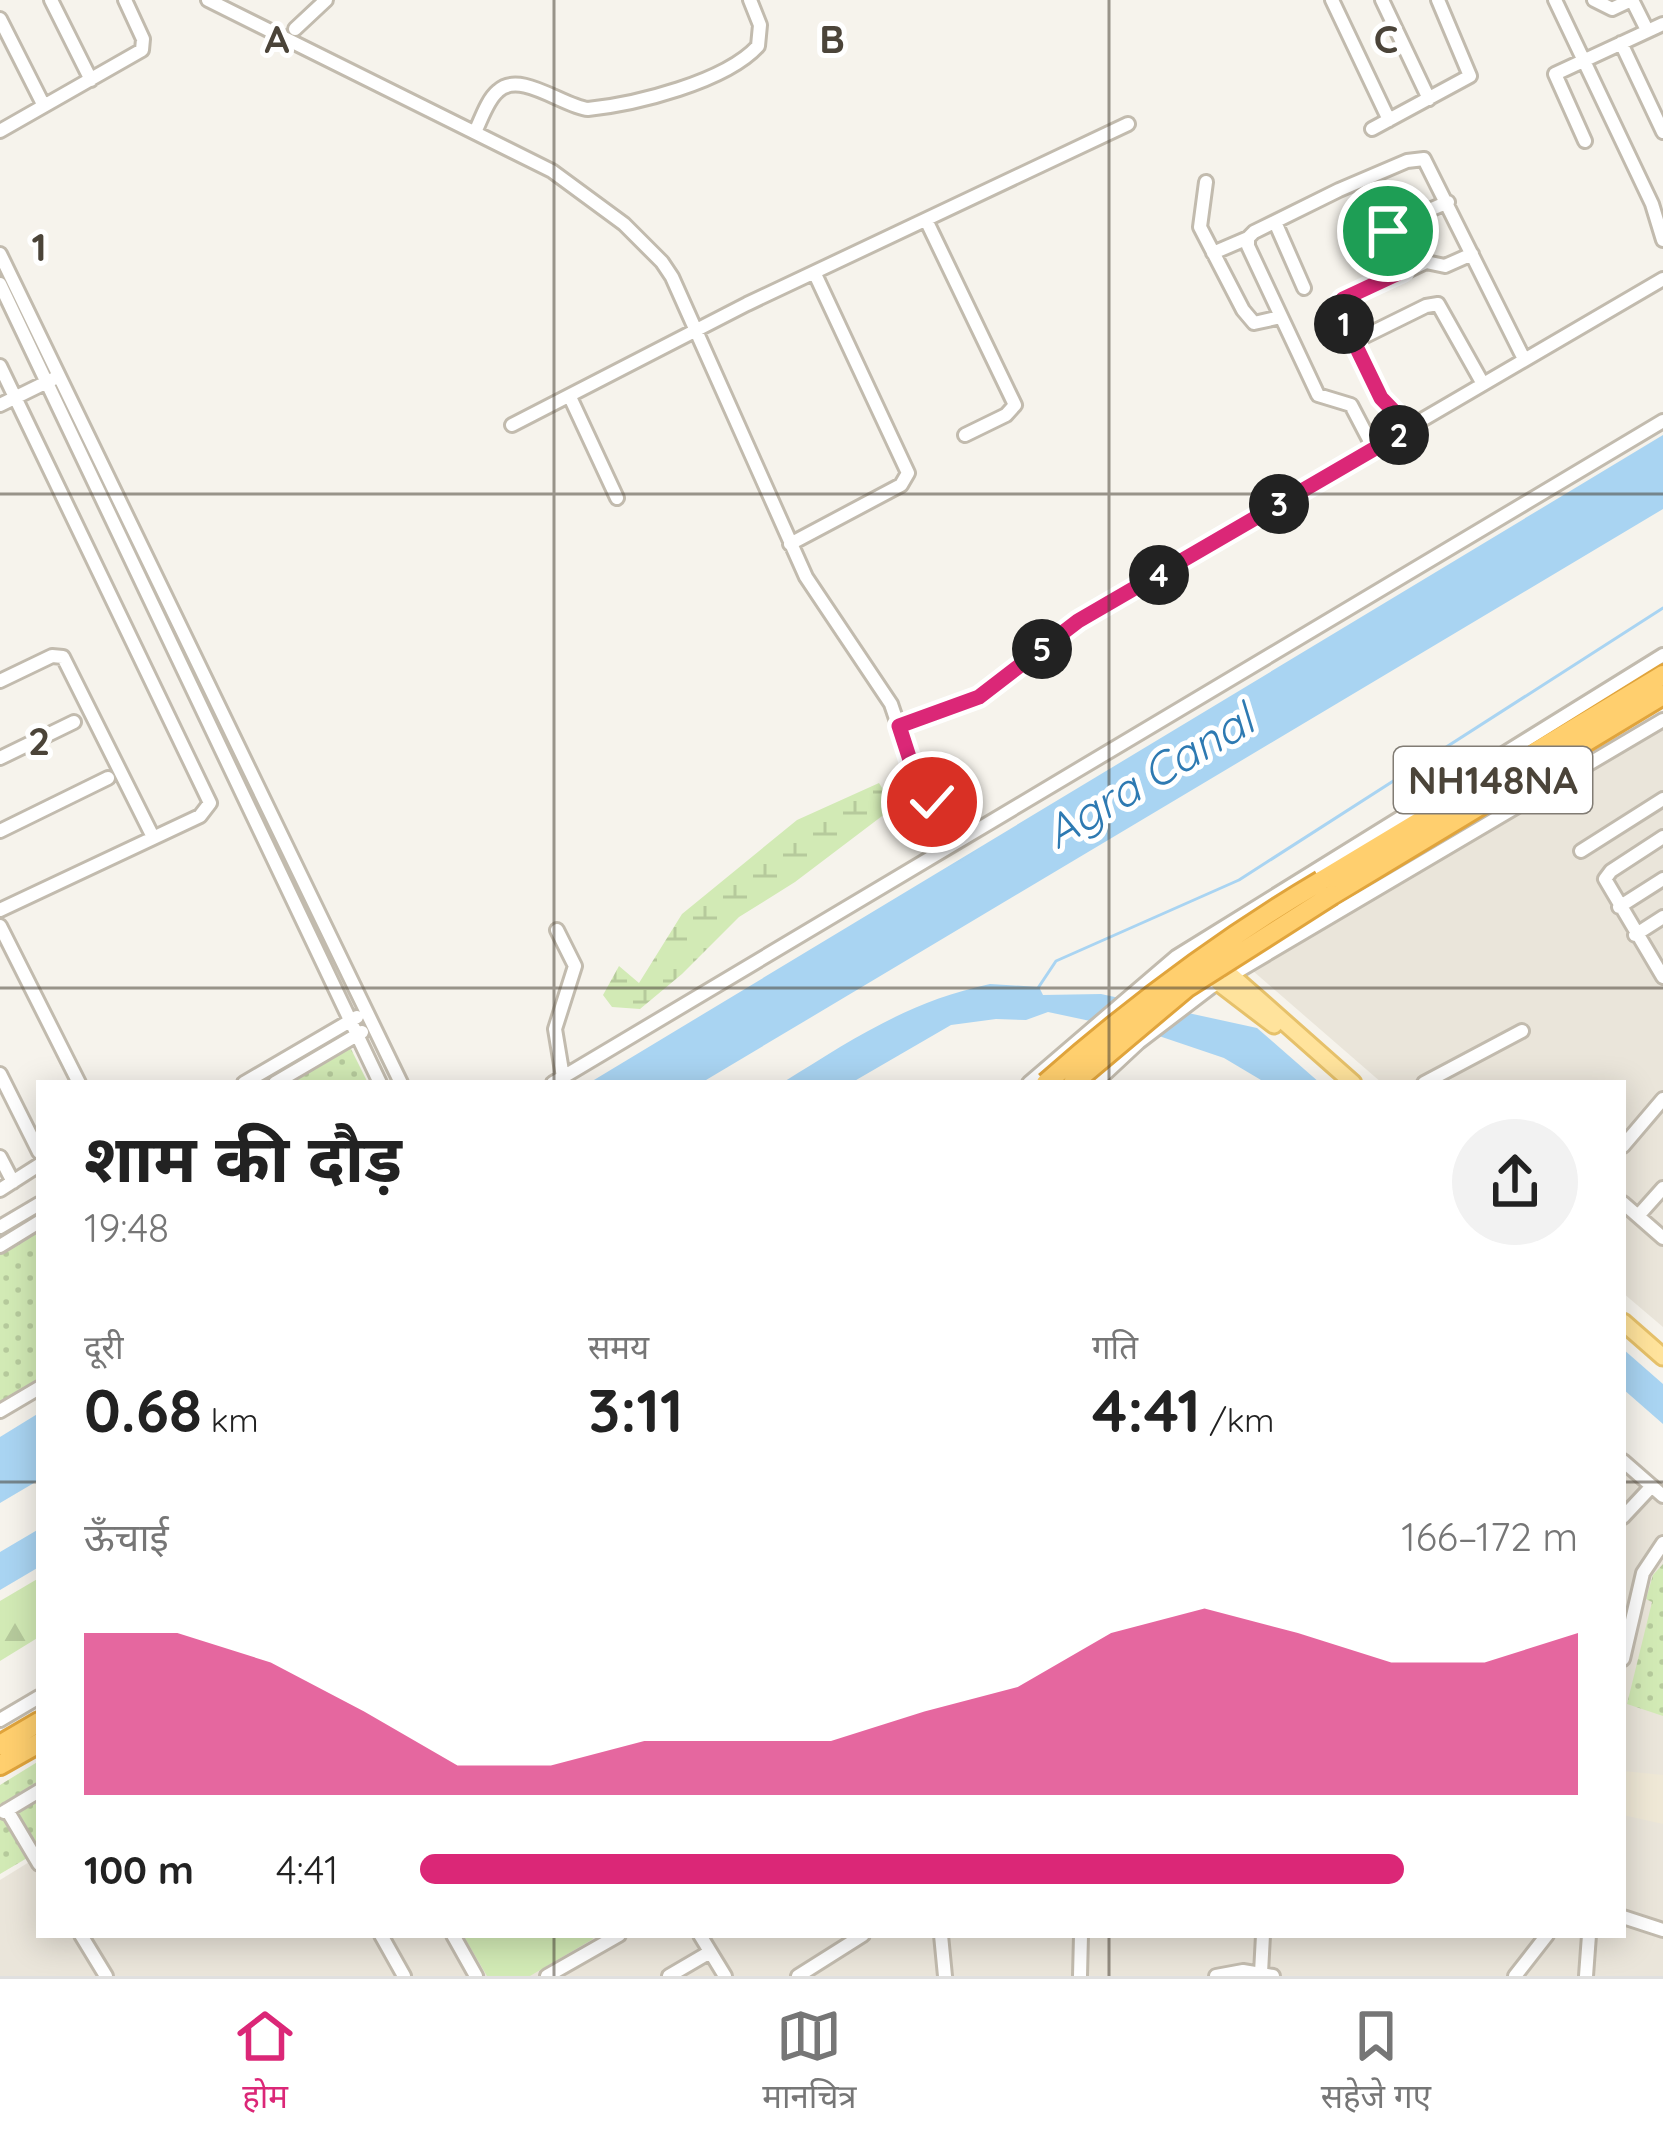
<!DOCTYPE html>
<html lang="hi">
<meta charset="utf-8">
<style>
body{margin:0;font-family:Quicksand,"Noto Sans Devanagari",sans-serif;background:#f2f2f2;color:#222;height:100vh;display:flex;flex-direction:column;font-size:45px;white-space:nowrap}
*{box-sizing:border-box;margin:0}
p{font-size:39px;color:#767676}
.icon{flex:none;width:66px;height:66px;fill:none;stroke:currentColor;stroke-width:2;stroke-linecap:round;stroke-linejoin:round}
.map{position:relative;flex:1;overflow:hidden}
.sheet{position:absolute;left:36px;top:1080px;width:1590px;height:858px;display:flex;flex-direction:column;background:#fff;border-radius:0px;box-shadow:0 6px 30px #0003}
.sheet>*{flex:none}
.pin{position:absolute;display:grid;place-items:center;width:102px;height:102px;color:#fff;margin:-51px;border:6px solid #fff;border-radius:50%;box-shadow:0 3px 12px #0007}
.km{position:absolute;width:60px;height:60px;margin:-30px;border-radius:50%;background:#222;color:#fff;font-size:33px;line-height:60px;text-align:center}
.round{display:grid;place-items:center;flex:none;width:126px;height:126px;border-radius:63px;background:#f2f2f2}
.overview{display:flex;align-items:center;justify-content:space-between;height:204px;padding:0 48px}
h1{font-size:66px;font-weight:700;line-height:90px}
.stats{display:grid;grid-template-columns:repeat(3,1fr);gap:18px;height:204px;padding:12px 48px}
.stats div{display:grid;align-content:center}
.stats b{font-size:60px;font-weight:700}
.stats small{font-size:33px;font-weight:400}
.stats p{font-size:33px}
.chart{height:336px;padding:24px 48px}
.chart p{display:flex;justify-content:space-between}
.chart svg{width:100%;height:216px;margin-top:12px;fill:#db2777;opacity:.7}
ul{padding:0 48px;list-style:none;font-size:39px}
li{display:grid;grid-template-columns:192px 144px 1fr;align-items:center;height:90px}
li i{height:30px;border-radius:15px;background:#db2777}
.dock{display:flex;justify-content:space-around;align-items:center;height:168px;border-top:3px solid #e0e0e0;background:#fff;font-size:33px;color:#767676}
.dock a{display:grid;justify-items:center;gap:6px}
.dock .current{color:#db2777}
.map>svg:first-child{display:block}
.residential{fill:#eae5da}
.education{fill:#efe8d6}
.grass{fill:url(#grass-dots)}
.forest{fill:url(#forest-firs)}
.wetland{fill:url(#wetland-marsh)}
.park{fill:#d2eab5}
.water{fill:#a9d4f2}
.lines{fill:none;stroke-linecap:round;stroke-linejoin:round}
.stream{stroke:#a9d4f2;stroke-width:3}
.minor-casing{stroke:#c2bbae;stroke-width:18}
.major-casing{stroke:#e6c16a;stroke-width:21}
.highway-casing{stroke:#e0a43c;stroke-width:24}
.minor{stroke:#fff;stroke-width:12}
.major{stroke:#ffe39c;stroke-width:15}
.highway{stroke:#ffcf6e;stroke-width:18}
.highway-bridge-casing{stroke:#e0a43c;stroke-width:24;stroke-linecap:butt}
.highway-bridge{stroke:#ffcf6e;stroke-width:18}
.route-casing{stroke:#fff;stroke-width:24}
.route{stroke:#db2777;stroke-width:15}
.grid{fill:none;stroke:#4b4439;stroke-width:3;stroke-opacity:0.55}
.labels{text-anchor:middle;stroke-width:10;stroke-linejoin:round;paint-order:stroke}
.shield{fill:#fff;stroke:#817c74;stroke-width:3}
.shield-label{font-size:39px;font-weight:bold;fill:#4b4439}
.water-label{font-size:45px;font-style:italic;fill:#2e7ab2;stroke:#fff}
.grid-label{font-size:39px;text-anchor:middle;font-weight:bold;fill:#4b4439;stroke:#fff;stroke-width:10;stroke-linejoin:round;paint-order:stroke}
</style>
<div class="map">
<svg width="1663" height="1976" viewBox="0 0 1663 1976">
<defs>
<pattern id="grass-dots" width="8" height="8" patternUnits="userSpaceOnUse" patternTransform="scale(3)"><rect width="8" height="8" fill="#d2eab5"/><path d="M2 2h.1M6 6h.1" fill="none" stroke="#b6ca9c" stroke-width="1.8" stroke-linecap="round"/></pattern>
<pattern id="forest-firs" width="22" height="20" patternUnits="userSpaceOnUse" patternTransform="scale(3)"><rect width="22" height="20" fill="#d2eab5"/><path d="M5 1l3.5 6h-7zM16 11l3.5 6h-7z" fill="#b6ca9c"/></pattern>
<pattern id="wetland-marsh" width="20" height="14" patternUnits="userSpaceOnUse" patternTransform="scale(3)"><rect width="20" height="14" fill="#d2eab5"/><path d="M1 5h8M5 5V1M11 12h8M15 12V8" fill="none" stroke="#b6ca9c"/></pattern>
</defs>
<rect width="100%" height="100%" fill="#f6f3ec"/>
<!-- residential -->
<path class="residential" d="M 1663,714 L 1663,1327 L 1623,1293 L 1623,1083 L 1382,1083 L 1253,971 Z
M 1623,1471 L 1663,1506 L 1663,1976 L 0,1976 L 0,1880 L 39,1856 L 39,1935 L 1623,1935 Z"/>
<!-- education -->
<path class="education" d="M 1623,1771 L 1663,1775 L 1663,1824 L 1623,1815 Z"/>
<!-- grass -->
<path class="grass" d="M 350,1047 L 368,1083 L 291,1083 Z
M 39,1231 L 39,1381 L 0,1404 L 0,1254 Z
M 1663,1564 L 1663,1716 L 1627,1704 L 1652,1602 L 1646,1599 L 1653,1575 Z
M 39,1761 L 39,1851 L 0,1874 L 0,1785 Z"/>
<!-- forest -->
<path class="forest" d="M 39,1578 L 39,1637 L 0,1661 L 0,1601 Z"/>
<!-- wetland -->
<path class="wetland" d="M 879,783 L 894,807 L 795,882 L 739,917 L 682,974 L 640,1009 L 612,1007 L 603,995 L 619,966 L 639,983 L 682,914 L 797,820 Z"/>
<!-- park -->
<path class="park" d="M 463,1935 L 591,1935 L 593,1939 L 530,1976 L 487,1976 Z"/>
<!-- water -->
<path class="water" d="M 1663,435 L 1663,509 L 701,1083 L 589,1083 Z
M 990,984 L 1039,987 L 1043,995 L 1101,994 L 1257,1028 L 1320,1083 L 1266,1083 L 1224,1058 L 1156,1035 L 1048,1012 L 1026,1020 L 996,1019 L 951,1025 L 851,1083 L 782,1083 C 853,1039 907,1002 990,984 Z
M 1623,1349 L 1663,1384 L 1663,1424 L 1623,1389 Z
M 39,1413 L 39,1480 L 0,1503 L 0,1437 Z
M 39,1529 L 39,1567 L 0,1590 L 0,1552 Z"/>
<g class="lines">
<!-- stream -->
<path class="stream" d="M 1038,988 L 1056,961 L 1239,880 L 1663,608"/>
<!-- minor casing -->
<g class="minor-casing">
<path id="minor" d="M 51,0 L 91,80
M 208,0 L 552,171 L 624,224 L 662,262 L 672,277 L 806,577 L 891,704 L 911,763 L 950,846
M 1332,0 L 1389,120
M 1382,0 L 1429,99
M 1555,0 L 1652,204 L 1663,240
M 1594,0 L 1612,9 L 1631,0
M 1632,0 L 1647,30
M 0,19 L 44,106
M 295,29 L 326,0
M 1621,43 L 1663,132
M 1372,129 L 1470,76 L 1438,0
M 0,131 L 142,50 L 143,39 L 125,0
M 475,132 C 481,120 487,100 498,91 C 520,70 564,107 588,109 C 636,104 725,82 758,46 L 760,25 L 750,0
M 1585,141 L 1555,74 L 1663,24
M 1206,182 L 1200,227 L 1243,310 L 1254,323 L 1281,317
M 927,222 L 1015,405 L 1006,415 L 965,435
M 1275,222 L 1304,288
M 1213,253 L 1248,238
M 0,254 L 401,1083
M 1403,271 L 1388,235 L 1390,227 L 1448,202
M 0,284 L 380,1083
M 1353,342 L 1426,306 L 1438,304 L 1483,384
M 0,366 L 210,803 L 200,816 L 0,910
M 570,397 L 617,498
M 0,405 L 53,379
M 512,425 L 747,304 L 1128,124
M 1410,428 L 1385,406 L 1338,311 L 1338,304 L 1426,262 L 1445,266 L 1472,254
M 1374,449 L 1351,405 L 1318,395 L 1248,246 L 1248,238 L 1254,232 L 1339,190 L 1407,161 L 1424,159 L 1524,359
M 790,544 L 901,485 L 908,473 L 815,274
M 0,681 L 52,656 L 63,657 L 153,837
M 899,726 L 979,697 L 1078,621 L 1663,279
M 0,758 L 74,722
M 0,831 L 108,778
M 1663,837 L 1611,871 L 1605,879 L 1663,977
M 1581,851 L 1663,799
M 1619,907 L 1663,879
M 0,926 L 79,1083
M 557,930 L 575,966 L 555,1029 L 563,1077
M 1635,935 L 1663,917
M 0,1074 L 39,1152
M 244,1083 L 357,1017
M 275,1083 L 362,1032
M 553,1083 L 1663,421
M 1029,1083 L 1176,957 L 1663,655
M 1095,1083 L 1139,1042 L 1211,987 L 1663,720
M 1424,1083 L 1522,1031
M 1623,1146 L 1663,1099
M 0,1157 L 13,1182
M 0,1190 L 39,1165
M 1623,1203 L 1663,1238
M 1638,1216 L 1663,1188
M 0,1227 L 39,1204
M 0,1246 L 39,1222
M 0,1411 L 39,1388
M 1623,1461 L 1663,1496
M 1623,1517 L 1652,1486
M 1623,1659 L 1643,1573 L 1663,1543
M 0,1720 L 39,1697
M 7,1810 L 39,1864
M 4,1812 L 39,1791
M 1623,1917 L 1663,1930
M 81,1935 L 106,1976
M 381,1935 L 404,1976
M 453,1935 L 476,1976
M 700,1935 L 725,1976
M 941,1935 L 945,1976
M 1261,1973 L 1263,1935
M 547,1976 L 619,1935
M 669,1976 L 710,1952
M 798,1976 L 863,1935
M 1080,1976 L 1081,1935
M 1216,1976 L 1243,1971 L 1273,1976
M 1515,1976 L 1547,1935
M 1586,1976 L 1589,1935"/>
</g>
<!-- major casing -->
<g class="major-casing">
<path id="major" d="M 1232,976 L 1353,1083
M 1219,983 L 1274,1025
M 1623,1322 L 1663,1357"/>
</g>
<!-- highway casing -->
<g class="highway-casing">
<path id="highway" d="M 1321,881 L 1663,675
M 1332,895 L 1663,695
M 0,1745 L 39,1722
M 0,1765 L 39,1743"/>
</g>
<!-- minor -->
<use href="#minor" class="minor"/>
<!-- major -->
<use href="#major" class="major"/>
<!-- highway -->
<use href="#highway" class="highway"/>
<!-- highway-bridge casing -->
<g class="highway-bridge-casing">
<path id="highway-bridge" d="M 1046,1083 C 1133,1006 1221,940 1321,881
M 1073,1083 L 1186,988 L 1332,895"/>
</g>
<!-- highway-bridge -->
<use href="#highway-bridge" class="highway-bridge"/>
</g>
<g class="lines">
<!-- route casing -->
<g class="route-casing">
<path id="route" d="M 932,802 L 911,763 L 899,726 L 979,697 L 1078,621 L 1410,428 L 1381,398 L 1337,307 L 1343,299 L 1403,271 L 1388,231"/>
</g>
<!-- route -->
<use href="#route" class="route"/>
</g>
<!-- grid -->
<path class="grid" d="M 554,0 L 554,1083M 1109,0 L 1109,1083M 0,494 L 1663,494M 0,988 L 1663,988M 0,1482 L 39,1482M 1623,1482 L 1663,1482M 554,1935 L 554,1976M 1109,1935 L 1109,1976"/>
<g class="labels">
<!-- shield labels -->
<rect class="shield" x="1394" y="747" width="198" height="66" rx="9"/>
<g class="shield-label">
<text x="1493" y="794">NH148NA</text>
</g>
<!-- water labels -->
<g class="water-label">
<text transform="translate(1149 776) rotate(-31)" y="16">Agra Canal</text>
</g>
</g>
<g class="grid-label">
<text x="277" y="53">A</text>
<text x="832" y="53">B</text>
<text x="1386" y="53">C</text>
<text x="39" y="261">1</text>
<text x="39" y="755">2</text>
</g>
</svg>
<div class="pin" style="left:1388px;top:231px;background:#1e9e55"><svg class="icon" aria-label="arrive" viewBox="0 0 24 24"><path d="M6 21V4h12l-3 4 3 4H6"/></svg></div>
<div class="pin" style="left:932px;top:802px;background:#d93025"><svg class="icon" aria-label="check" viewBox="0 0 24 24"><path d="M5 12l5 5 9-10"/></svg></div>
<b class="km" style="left:1344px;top:324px">1</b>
<b class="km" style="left:1399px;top:435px">2</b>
<b class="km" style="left:1279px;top:504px">3</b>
<b class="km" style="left:1159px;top:575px">4</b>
<b class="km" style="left:1042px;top:649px">5</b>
<section class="sheet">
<div class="overview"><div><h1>शाम की दौड़</h1><p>19:48</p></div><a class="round"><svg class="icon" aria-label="share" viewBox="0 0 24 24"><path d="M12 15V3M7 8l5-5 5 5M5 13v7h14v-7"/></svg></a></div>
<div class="stats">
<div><p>दूरी</p><b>0.68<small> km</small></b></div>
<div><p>समय</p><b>3:11</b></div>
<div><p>गति</p><b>4:41<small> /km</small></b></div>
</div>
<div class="chart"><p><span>ऊँचाई</span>166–172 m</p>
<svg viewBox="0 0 160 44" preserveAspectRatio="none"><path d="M0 44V11L10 11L20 17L30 27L40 38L50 38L60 33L70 33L80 33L90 27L100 22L110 11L120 6L130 11L140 17L150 17L160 11V44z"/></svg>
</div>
<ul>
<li><b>100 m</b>4:41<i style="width:85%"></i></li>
</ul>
</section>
</div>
<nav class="dock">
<a class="current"><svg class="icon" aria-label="home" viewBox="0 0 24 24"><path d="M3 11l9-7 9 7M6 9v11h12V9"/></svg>होम</a>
<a><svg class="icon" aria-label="map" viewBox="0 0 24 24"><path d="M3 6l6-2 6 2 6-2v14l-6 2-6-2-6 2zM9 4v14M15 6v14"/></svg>मानचित्र</a>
<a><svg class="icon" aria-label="saved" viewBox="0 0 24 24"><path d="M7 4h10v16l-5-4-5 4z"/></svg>सहेजे गए</a>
</nav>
